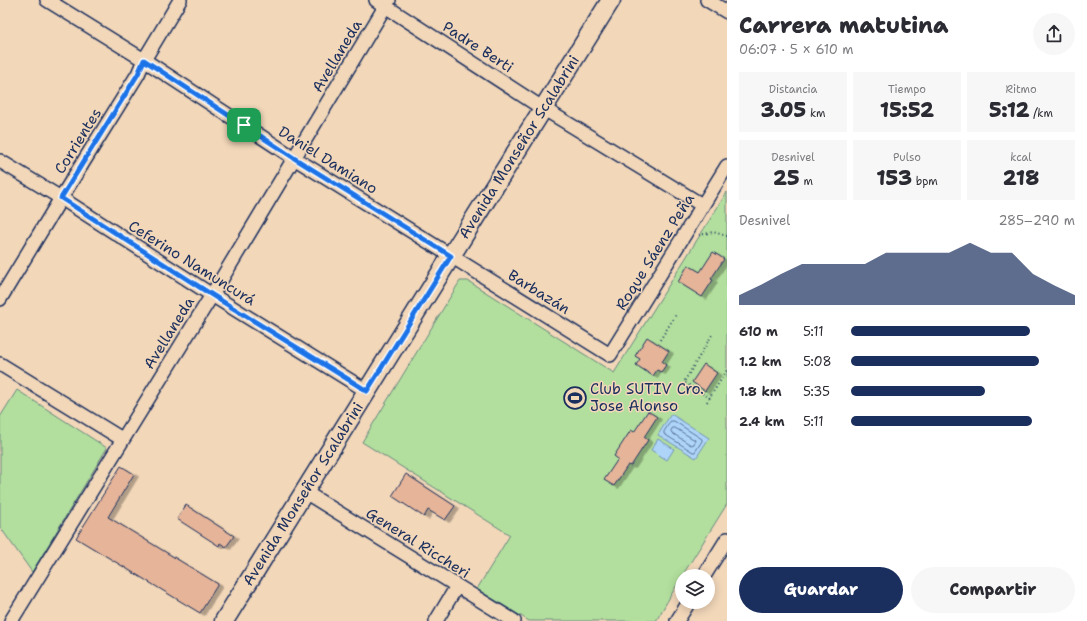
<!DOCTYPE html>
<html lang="es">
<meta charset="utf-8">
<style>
body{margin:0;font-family:"Shantell Sans",sans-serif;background:#f7f7f7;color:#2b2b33;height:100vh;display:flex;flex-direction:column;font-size:15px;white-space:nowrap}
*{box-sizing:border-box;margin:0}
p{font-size:13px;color:#7c7c81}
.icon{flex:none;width:22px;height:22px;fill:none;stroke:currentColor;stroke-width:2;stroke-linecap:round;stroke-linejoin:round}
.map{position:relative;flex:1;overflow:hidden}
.panel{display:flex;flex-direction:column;background:#fff;width:360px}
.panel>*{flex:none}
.tools{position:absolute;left:675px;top:569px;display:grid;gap:8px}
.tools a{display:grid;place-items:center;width:40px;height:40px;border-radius:50%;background:#fff;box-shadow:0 2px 10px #0003;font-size:20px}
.pin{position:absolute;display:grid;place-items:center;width:34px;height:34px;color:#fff;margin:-17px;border-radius:8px;box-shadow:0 2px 6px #0006}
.round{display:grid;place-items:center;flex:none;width:42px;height:42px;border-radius:21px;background:#f7f7f7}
.headline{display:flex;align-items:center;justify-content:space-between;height:68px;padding:0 12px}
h1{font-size:22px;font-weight:800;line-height:30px}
.metrics{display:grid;grid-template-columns:repeat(3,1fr);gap:6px;height:68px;padding:4px 12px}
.metrics div{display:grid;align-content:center;border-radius:0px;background:#f7f7f7;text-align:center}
.metrics b{font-size:20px;font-weight:800}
.metrics small{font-size:11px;font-weight:400}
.metrics p{font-size:11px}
.chart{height:112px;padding:8px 12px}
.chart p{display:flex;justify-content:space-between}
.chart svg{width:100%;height:72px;margin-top:4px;fill:#1b2f5e;opacity:.7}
.primary-button{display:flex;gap:8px;margin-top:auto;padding:8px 12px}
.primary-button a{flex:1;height:46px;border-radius:24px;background:#1b2f5e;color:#fff;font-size:16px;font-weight:800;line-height:46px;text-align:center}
.primary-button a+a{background:#f7f7f7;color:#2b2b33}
ul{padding:0 12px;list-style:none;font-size:13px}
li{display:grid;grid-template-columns:64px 48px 1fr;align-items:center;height:30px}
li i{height:10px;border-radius:5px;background:#1b2f5e}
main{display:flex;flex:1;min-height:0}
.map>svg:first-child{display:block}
.green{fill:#b2df9d;stroke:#66877e}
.water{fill:#aed5f8;stroke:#7393ba}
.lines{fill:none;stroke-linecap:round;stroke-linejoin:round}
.shore{stroke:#56719c;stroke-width:1}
.building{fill:#e6b498;stroke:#1b2f5e;filter:url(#shadow)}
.minor-casing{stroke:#1b2f5e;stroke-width:16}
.secondary-casing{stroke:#1b2f5e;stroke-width:21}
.path{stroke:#1b2f5e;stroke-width:2;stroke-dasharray:1 3;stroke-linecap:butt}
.minor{stroke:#f2d7b9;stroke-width:13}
.secondary{stroke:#f2d7b9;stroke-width:18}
.route-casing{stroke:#fff;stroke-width:8}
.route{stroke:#1a73e8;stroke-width:5}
.labels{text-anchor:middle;stroke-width:3;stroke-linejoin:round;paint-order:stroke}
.street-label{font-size:15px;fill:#1b2f5e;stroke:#f2d7b9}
.poi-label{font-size:15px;fill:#1b2f5e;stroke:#f2d7b9;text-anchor:start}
</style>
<main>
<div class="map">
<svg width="727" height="621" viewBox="0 0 727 621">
<defs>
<filter id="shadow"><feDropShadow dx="4.5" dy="2.5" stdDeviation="0" flood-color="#0004"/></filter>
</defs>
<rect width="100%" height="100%" fill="#f2d7b9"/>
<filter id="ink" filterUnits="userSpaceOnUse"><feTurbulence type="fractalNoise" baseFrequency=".025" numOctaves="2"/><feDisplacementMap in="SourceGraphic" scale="8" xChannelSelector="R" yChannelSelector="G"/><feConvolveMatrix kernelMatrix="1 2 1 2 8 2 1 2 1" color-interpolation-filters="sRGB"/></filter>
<g filter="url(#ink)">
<!-- green -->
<path class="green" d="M 727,192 L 727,504 L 682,576 L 656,621 L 529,621 L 477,589 L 510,535 L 362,442 L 460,281 L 468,281 L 614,373 Z
M 17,390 L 107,448 L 32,572 L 0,527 L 0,417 Z"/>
<!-- water -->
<path class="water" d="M 671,414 L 709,438 L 696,458 L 658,435 Z
M 658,439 L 674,449 L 667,460 L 651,450 Z"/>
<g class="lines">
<!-- shore -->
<path class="shore" d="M 671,421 L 674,421 L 702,439 L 702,441 L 695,452 L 693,452 L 664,434 L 664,432 Z
M 673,428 L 675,428 L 695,440 L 695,442 L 694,444 L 691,445 L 672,433 L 671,431 Z"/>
</g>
<!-- building -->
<path class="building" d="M 713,252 L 724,259 L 711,279 L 713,280 L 702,297 L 678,282 L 688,265 L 700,272 Z
M 647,337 L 669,351 L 662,362 L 666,365 L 661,372 L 657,370 L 653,376 L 636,365 L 640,359 L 635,356 Z
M 704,364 L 717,373 L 705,391 L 692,382 Z
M 648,411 L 657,417 L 644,437 L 648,440 L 631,466 L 628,465 L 614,486 L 604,480 L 618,459 L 614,456 L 631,430 L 634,432 Z
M 121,466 L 134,474 L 108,517 L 218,584 L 200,613 L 76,538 Z
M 406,474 L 455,506 L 445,520 L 428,510 L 424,517 L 392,496 Z
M 186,505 L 234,536 L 226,547 L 220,543 L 219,546 L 177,519 Z"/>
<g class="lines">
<!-- minor casing -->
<g class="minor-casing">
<path id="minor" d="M 47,0 L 144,60 L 294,158 L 610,355 L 727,166
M 376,0 L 536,104 L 702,205
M 707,0 L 727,12
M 0,161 L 61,198 L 212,295 L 367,391
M 0,299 L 61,198 L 138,74 L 144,60 L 180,0
M 0,364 L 122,439
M 305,492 L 514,621
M 704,576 L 727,539
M 11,621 L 212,295 L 389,0
M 436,621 L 457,586
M 677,621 L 689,602"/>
</g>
<!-- secondary casing -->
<g class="secondary-casing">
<path id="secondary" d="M 224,621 L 451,256 L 611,0"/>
</g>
<!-- path -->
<path class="path" d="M 699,235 L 713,232 L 727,236
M 660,340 L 677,313
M 710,398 L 684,382 L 712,335
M 707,402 L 727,370"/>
<!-- minor -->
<use href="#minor" class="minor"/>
<!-- secondary -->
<use href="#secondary" class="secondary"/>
</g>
</g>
<g class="lines" filter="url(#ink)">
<!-- route casing -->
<g class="route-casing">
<path id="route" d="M 144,60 L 294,158 L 451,256 L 367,391 L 212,295 L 61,198 L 138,74 Z"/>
</g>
<!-- route -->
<use href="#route" class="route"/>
</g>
<!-- icons -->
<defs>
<g id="stadium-ring" transform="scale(1.15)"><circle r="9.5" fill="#f2d7b9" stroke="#1b2f5e" stroke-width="1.5"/><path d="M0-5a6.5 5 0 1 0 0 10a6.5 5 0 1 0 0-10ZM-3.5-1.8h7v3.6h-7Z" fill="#1b2f5e"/></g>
</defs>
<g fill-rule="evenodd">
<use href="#stadium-ring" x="575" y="398"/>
</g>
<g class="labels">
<!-- street labels -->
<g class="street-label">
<text transform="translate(478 47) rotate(33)" y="5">Padre Berti</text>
<text transform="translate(337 56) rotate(-59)" y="5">Avellaneda</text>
<text transform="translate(78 141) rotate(-58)" y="5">Corrientes</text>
<text transform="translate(519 147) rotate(-58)" y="5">Avenida Monseñor Scalabrini</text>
<text transform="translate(328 160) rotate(32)" y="5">Daniel Damiano</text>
<text transform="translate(655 252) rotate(-58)" y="5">Roque Sáenz Peña</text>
<text transform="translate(192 263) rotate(32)" y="5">Ceferino Namuncurá</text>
<text transform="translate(539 292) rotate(32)" y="5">Barbazán</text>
<text transform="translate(169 333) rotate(-58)" y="5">Avellaneda</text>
<text transform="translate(303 494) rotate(-58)" y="5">Avenida Monseñor Scalabrini</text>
<text transform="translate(418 543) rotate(32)" y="5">General Riccheri</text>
</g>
<!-- poi labels -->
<g class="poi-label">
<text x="590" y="394">Club SUTIV Cro.<tspan x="590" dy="17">Jose Alonso</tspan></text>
</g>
</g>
</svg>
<div class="tools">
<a><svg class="icon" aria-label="layers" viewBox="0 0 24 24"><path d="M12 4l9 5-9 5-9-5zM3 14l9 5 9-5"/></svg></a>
</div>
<div class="pin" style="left:244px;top:125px;background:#1e9e55"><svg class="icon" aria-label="arrive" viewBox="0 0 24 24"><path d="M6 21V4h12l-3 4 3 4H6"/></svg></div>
</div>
<section class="panel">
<div class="headline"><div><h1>Carrera matutina</h1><p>06:07 · 5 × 610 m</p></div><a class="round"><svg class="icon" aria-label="share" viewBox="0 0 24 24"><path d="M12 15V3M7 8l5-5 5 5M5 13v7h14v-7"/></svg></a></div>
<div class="metrics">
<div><p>Distancia</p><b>3.05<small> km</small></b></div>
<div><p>Tiempo</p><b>15:52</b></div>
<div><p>Ritmo</p><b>5:12<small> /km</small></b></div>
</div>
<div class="metrics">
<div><p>Desnivel</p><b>25<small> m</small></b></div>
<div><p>Pulso</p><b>153<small> bpm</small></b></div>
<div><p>kcal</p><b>218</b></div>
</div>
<div class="chart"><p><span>Desnivel</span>285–290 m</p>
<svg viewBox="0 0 160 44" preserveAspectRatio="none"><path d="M0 44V38L10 32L20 25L30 19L40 19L50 19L60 19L70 12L80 12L90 12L100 12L110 6L120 12L130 12L140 25L150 32L160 38V44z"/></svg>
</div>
<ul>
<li><b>610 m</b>5:11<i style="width:80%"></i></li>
<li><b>1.2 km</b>5:08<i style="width:84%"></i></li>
<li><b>1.8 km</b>5:35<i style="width:60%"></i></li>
<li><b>2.4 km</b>5:11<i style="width:81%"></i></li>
</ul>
<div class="primary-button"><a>Guardar</a><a>Compartir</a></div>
</section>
</main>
